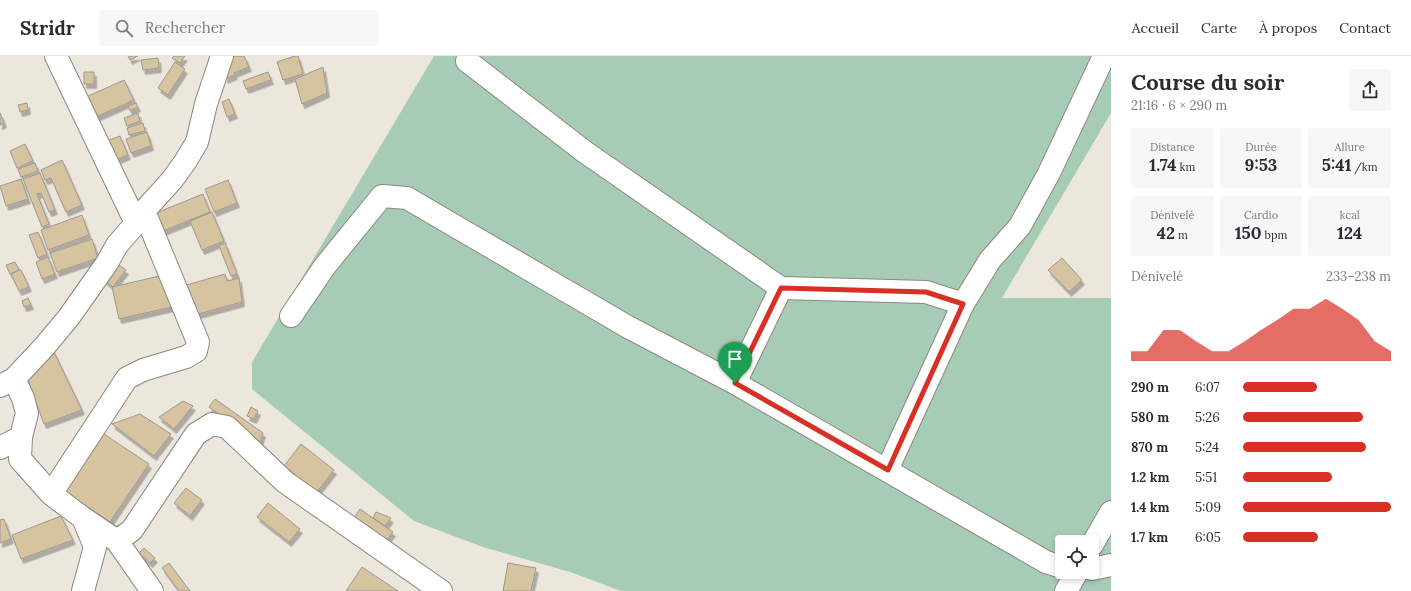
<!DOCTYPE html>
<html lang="fr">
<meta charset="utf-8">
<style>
body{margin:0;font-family:Lora,serif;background:#f7f7f7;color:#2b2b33;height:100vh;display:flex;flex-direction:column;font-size:15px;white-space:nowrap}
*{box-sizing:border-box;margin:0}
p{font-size:13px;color:#7c7c81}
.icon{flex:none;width:22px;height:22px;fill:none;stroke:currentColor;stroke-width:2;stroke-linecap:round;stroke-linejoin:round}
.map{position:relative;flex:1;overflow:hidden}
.side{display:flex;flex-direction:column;background:#fff;width:300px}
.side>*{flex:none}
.fabs{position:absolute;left:1055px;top:479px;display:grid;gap:8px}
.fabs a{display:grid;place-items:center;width:44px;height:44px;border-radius:4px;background:#fff;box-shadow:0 2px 6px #0003;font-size:20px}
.pin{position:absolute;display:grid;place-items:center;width:34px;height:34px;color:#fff;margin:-41px -17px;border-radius:50% 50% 50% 0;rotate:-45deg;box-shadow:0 0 4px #0007}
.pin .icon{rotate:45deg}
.round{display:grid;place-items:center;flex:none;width:42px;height:42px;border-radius:4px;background:#f7f7f7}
.headline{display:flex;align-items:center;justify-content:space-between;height:68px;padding:0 20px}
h1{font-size:22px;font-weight:800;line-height:30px}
.metrics{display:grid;grid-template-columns:repeat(3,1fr);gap:6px;height:68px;padding:4px 20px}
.metrics div{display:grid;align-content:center;border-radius:4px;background:#f7f7f7;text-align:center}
.metrics b{font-size:17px;font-weight:800}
.metrics small{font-size:11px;font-weight:400}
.metrics p{font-size:11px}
.chart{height:112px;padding:8px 20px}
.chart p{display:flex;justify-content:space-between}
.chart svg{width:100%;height:72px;margin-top:4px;fill:#d93025;opacity:.7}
ul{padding:0 20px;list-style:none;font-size:13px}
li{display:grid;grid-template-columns:64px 48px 1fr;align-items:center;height:30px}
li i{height:10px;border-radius:5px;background:#d93025}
header{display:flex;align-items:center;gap:24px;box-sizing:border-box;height:56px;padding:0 20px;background:#fff;border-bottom:1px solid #e1e1e2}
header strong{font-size:19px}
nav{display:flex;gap:22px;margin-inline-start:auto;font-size:14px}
.search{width:280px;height:36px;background:#f7f7f7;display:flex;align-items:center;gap:10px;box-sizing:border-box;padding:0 14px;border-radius:4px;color:#7c7c81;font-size:15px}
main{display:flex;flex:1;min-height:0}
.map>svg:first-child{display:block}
.green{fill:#a7ccb6;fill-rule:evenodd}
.building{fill:#d6c39f;stroke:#9d988f;filter:url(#shadow)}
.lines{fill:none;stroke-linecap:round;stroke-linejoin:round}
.minor-casing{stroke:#8c877e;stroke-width:24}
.minor{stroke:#fff;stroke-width:22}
.route-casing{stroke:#fff;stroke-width:8}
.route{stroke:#d93025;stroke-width:5}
</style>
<header>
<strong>Stridr</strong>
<div class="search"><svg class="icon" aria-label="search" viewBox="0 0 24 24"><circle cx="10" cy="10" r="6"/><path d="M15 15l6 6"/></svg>Rechercher</div>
<nav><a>Accueil</a><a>Carte</a><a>À propos</a><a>Contact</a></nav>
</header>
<main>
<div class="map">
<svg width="1111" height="535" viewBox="0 0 1111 535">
<defs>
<filter id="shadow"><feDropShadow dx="2.5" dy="4.5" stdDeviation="0" flood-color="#0004"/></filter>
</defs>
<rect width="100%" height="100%" fill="#ece7dd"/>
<!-- green -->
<path class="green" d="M 434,0 L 1111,0 L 1111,57 L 1002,242 L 1111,242 L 1111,535 L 621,535 L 570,516 L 483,491 L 414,465 L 252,333 L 252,306 ZM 1062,486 L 1092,486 L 1092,516 L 1062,516 Z"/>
<!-- building -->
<path class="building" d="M 128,0 L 138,0 L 130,4 Z
M 174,0 L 185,0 L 180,7 L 172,2 Z
M 226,0 L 244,0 L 249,11 L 234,17 L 235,19 L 225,23 Z
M 295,0 L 298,0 L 303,18 L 283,24 L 277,6 Z
M 158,2 L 159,12 L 143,14 L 141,4 Z
M 175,6 L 185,13 L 168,39 L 158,32 Z
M 323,11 L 327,37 L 302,48 L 295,23 Z
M 84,16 L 94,16 L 94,28 L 84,28 Z
M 268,16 L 271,24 L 246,33 L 243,25 Z
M 124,24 L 134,44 L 96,61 L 86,41 Z
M 229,43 L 235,58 L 227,61 L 222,46 Z
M 27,47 L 28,54 L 20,56 L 18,49 Z
M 136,47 L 138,51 L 130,55 L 128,50 Z
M 0,57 L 4,67 L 0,69 Z
M 138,57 L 140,65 L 127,70 L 124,62 Z
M 143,67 L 145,75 L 129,79 L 127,72 Z
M 147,76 L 151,90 L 131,97 L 126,83 Z
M 120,80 L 128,99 L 109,107 L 101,87 Z
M 25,88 L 33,105 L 17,112 L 10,95 Z
M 62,104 L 82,149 L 66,156 L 51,122 L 45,124 L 41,114 Z
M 35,107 L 38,115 L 21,121 L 18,113 Z
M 40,117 L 55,154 L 49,156 L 41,137 L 37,138 L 49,168 L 42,171 L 23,123 Z
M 21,123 L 28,143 L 6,150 L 0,130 Z
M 228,124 L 237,147 L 214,156 L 205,133 Z
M 203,138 L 210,156 L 163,175 L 156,157 Z
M 212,156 L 224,185 L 202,194 L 190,165 Z
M 82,159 L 89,179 L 48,194 L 41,174 Z
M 38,176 L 47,198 L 38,202 L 29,179 Z
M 92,183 L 98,202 L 57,216 L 50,197 Z
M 225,187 L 237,218 L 231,220 L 219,190 Z
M 48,201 L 55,218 L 42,223 L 36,206 Z
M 1062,202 L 1082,224 L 1069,236 L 1048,214 Z
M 15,206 L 19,214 L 10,218 L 6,209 Z
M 116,207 L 126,214 L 113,231 L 104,224 Z
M 19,214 L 21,214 L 29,231 L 19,235 L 11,218 Z
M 225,218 L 227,225 L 239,222 L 242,246 L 191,260 L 183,230 Z
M 164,219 L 172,251 L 119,263 L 112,231 Z
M 28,242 L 31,249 L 24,251 L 22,245 Z
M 52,292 L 82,354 L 44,368 L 26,319 Z
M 215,343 L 263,377 L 259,388 L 209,351 Z
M 183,345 L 193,350 L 174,373 L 159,361 Z
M 251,351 L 258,355 L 254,363 L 247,360 Z
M 140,358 L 171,378 L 154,400 L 112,368 Z
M 98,374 L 149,408 L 110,466 L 59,432 Z
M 301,388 L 334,414 L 317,436 L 284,410 Z
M 186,432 L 202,444 L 190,460 L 174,447 Z
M 268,447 L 300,473 L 289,486 L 257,461 Z
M 360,453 L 393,476 L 386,485 L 354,462 Z
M 376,456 L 391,462 L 385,470 L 373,462 Z
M 61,460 L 73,484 L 21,503 L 12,479 Z
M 4,463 L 11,483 L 0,487 L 0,464 Z
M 144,492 L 155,502 L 150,507 L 139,497 Z
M 169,507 L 190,535 L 179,535 L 162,512 Z
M 508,507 L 536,512 L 531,535 L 503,535 Z
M 362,511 L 398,535 L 346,535 Z"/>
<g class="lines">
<!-- minor casing -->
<g class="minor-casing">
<path id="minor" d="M 56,0 L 136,167
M 467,5 L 585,96 L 781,232 L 926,236 L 963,248
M 291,260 L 325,210 L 382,140 L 407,142 L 628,271 L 735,327 L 1046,506 L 1062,511
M 14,323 L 23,342 L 27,357 L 21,381 L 20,403 L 51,438 L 83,462 L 95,491 L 83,535
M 735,327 L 781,232
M 0,330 L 14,323 L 44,291 L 69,261 L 107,207 L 117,189 L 136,167 L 144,155 L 172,124 L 185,106 L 197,86 L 206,48 L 222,0
M 0,392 L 21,381
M 887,414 L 963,248 L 990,204 L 1020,170 L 1049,117 L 1104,0
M 51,438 L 127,322 L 143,314 L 186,301 L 196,295 L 198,286 L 144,155
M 83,462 L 117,485 L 132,474 L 196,378 L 212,368 L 227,371 L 285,426 L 441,535
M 117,485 L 152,535
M 1092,489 L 1111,456
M 1092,513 L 1111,509
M 1066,535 L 1077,516"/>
</g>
<!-- minor -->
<use href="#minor" class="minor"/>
</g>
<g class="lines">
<!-- route casing -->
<g class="route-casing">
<path id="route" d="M 781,232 L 926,236 L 963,248 L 888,414 L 735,327 Z"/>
</g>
<!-- route -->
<use href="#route" class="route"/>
</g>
</svg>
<div class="fabs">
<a><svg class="icon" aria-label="locate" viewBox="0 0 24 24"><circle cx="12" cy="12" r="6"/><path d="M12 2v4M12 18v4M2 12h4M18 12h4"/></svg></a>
</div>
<div class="pin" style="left:735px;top:327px;background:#1e9e55"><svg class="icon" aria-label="arrive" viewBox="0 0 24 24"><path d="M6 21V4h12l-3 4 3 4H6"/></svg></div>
</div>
<section class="side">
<div class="headline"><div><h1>Course du soir</h1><p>21:16 · 6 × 290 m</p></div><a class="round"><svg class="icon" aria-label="share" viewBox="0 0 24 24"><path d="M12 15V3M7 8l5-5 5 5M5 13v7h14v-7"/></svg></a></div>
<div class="metrics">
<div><p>Distance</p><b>1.74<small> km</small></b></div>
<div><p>Durée</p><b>9:53</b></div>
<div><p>Allure</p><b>5:41<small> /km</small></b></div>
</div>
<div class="metrics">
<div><p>Dénivelé</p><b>42<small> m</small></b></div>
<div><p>Cardio</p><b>150<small> bpm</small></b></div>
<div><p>kcal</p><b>124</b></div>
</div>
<div class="chart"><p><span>Dénivelé</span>233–238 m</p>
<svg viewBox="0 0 160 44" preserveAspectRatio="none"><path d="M0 44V38L10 38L20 25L30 25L40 32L50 38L60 38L70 32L80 25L90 19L100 12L110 12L120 6L130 12L140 19L150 32L160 38V44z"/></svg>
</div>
<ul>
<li><b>290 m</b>6:07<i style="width:50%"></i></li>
<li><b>580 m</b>5:26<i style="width:81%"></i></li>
<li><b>870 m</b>5:24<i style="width:83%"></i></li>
<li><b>1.2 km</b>5:51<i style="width:60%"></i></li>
<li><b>1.4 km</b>5:09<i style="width:100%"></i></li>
<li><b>1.7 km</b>6:05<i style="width:51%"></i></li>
</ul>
</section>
</main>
